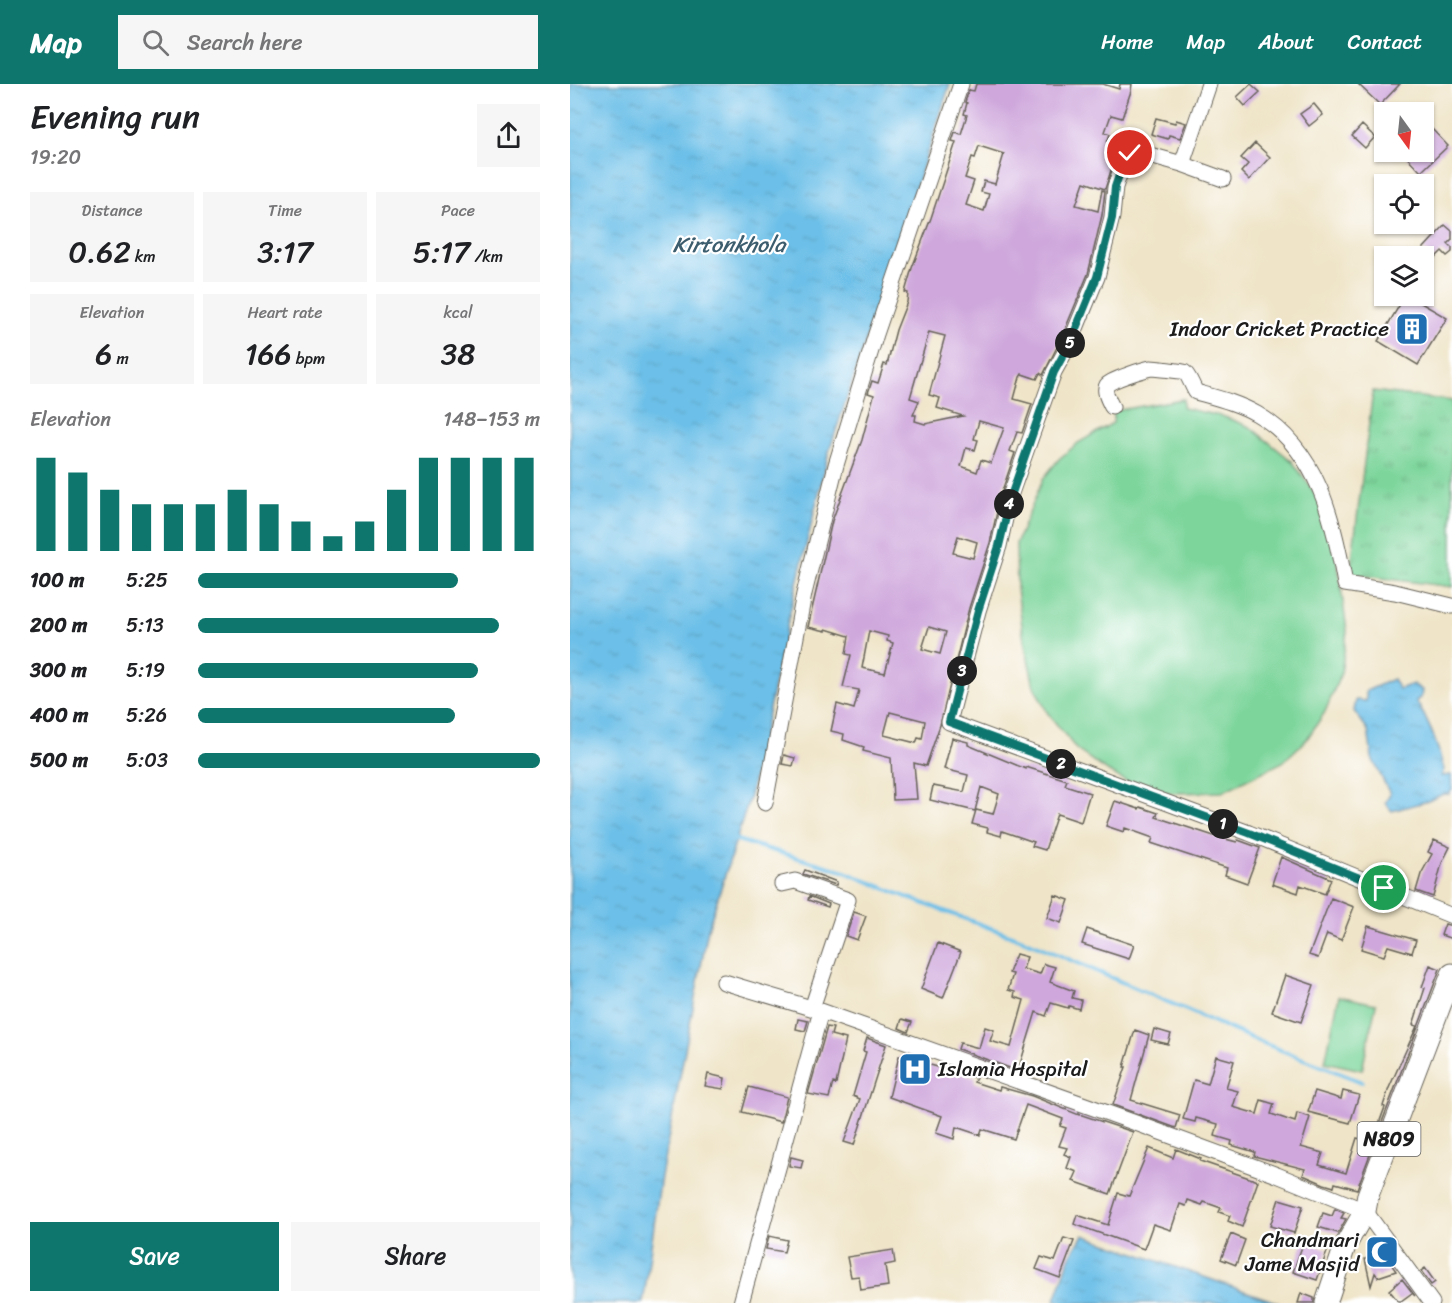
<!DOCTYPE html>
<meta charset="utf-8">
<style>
body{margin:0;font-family:Sriracha,sans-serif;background:#f6f6f6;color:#202124;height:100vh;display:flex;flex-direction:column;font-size:22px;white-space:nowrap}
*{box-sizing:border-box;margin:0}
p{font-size:20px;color:#757577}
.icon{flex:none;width:33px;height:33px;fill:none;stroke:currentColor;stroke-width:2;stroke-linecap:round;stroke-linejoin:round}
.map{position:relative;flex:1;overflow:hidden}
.sheet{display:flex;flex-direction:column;background:#fff;width:570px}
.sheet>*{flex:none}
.needle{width:39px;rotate:165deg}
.buttons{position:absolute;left:804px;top:18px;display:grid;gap:12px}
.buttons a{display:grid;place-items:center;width:60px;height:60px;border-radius:0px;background:#fff;box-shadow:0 2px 4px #0004;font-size:30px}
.pin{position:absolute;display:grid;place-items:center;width:51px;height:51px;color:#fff;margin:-26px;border:3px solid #fff;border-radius:50%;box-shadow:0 2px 6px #0007}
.km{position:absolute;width:30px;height:30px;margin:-15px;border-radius:50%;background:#222;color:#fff;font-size:16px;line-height:30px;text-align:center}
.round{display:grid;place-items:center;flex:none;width:63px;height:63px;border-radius:0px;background:#f6f6f6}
.headline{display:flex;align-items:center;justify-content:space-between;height:102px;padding:0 30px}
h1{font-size:33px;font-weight:600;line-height:45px}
.figures{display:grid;grid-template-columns:repeat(3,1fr);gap:9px;height:102px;padding:6px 30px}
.figures div{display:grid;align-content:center;border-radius:0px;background:#f6f6f6;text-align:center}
.figures b{font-size:30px;font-weight:600}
.figures small{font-size:16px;font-weight:400}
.figures p{font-size:16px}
.chart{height:168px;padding:12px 30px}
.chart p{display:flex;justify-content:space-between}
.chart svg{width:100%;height:108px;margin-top:6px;stroke:#0f766e;stroke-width:6}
.cta{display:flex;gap:12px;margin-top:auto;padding:12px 30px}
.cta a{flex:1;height:69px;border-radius:0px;background:#0f766e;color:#fff;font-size:24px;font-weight:600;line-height:69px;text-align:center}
.cta a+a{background:#f6f6f6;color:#202124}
ul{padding:0 30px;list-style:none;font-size:20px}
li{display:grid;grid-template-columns:96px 72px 1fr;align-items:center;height:45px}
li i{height:15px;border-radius:8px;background:#0f766e}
header{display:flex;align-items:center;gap:36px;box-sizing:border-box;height:84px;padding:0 30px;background:#0f766e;color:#fff}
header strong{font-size:28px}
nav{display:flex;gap:33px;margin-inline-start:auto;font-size:21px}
.search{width:420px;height:54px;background:#f6f6f6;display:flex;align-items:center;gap:15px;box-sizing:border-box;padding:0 21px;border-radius:0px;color:#757577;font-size:22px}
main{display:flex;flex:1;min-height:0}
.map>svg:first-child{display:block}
.grass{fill:#7dd59b;stroke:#4c785c;stroke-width:1.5}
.park{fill:url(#park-tufts);stroke:#4c785c;stroke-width:1.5}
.water{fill:url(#water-ripples);stroke:#446e82;stroke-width:1.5}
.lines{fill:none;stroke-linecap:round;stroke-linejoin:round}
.stream{stroke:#6cbfe8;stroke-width:4}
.building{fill:#cfa7dc;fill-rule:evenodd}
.minor-casing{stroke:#666258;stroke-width:17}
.highway-casing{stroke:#666258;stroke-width:23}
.minor{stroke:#fff;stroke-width:15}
.highway{stroke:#fff;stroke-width:21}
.route-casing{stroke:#fff;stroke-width:12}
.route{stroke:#0f766e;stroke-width:8}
.labels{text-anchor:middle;stroke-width:4.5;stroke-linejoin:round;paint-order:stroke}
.shield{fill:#fff;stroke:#606060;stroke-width:1.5}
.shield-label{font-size:20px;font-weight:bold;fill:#1c1c1c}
.poi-label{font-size:21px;fill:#1c1c1c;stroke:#fff;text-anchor:end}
.water-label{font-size:22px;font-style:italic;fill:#3c5d6e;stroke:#fff}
</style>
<header>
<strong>Map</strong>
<div class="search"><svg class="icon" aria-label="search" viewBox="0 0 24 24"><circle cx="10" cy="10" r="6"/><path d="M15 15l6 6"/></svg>Search here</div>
<nav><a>Home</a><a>Map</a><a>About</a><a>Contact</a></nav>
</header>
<main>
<section class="sheet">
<div class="headline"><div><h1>Evening run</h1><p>19:20</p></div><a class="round"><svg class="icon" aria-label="share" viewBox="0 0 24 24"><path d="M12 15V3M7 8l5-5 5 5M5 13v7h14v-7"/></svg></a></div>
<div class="figures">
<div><p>Distance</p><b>0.62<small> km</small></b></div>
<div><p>Time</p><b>3:17</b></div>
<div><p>Pace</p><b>5:17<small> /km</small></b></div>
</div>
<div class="figures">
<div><p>Elevation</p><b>6<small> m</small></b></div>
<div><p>Heart rate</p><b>166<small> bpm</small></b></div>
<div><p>kcal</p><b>38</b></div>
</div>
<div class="chart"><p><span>Elevation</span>148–153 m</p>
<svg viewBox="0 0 160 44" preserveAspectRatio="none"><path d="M5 44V6M15 44V12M25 44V19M35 44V25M45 44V25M55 44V25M65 44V19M75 44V25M85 44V32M95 44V38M105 44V32M115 44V19M125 44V6M135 44V6M145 44V6M155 44V6"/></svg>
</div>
<ul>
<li><b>100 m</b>5:25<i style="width:76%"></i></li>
<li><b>200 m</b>5:13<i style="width:88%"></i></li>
<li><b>300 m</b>5:19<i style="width:82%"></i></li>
<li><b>400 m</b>5:26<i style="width:75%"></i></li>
<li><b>500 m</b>5:03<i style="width:100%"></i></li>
</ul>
<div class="cta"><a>Save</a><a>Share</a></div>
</section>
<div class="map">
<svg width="882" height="1219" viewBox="0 0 882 1219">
<defs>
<pattern id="park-tufts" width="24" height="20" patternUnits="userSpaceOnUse" patternTransform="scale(1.5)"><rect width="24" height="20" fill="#7dd59b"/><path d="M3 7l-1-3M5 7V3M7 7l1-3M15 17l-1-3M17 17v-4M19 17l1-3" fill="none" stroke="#6bb685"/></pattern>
<pattern id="water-ripples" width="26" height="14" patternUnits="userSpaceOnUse" patternTransform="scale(1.5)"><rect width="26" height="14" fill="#6cbfe8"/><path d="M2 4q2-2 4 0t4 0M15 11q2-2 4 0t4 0" fill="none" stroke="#5da4c6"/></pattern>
</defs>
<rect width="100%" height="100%" fill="#fff"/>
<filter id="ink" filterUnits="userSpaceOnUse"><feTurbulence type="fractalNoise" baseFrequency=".0167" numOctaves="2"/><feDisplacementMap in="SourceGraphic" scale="12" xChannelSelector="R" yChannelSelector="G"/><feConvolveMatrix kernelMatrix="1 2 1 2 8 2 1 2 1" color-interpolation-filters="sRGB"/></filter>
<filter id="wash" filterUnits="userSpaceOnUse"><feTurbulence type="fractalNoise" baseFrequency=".008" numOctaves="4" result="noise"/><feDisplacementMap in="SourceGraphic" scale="24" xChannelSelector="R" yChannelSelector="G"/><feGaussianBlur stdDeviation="1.35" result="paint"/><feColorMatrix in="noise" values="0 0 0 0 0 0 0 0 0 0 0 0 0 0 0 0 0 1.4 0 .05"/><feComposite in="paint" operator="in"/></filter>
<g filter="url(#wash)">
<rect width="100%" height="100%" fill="#efe4c7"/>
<!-- grass -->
<path class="grass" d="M 613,315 L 613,324 L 655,333 L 680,343 L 722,377 L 749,415 L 765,460 L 777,547 L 771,589 L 755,628 L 737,655 L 713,678 L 652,708 L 604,709 L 569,705 L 539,688 L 507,666 L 477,628 L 464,602 L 454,556 L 447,505 L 446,460 L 473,395 L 489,375 L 508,359 L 543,339 L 544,327 Z
M 769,912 L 806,920 L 792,986 L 755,978 Z"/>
<!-- park -->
<path class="park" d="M 803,307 L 882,317 L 882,503 L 780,490 Z"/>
<!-- water -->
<path class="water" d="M 0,0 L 380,0 L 258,371 L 220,528 L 180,712 L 138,845 L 91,1092 L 73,1219 L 0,1219 Z
M 823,595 L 829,605 L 843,600 L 852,606 L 851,613 L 846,617 C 860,639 868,661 874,686 L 871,692 L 881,691 L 882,706 L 879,710 L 873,710 L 858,717 L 822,727 L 815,719 L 820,710 L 802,674 L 798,646 L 784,627 L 786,616 L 796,617 L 796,607 Z
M 513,1151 L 709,1219 L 495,1219 L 485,1216 L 501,1171 Z"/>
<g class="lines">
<!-- stream -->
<path class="stream" d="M 160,754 L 270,786 L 339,814 L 461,859 L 693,959 L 792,998"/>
</g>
<g id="blocks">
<!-- building -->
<path class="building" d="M 406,0 L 533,0 L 549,5 L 550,0 L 562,0 L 561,7 L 552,34 L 541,31 L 535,48 L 540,50 L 537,59 L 552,64 L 546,71 L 535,105 L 514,98 L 506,121 L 528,127 L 532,106 L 535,107 L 532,131 L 518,190 L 491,255 L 473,291 L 470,289 L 467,295 L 452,290 L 450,293 L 444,315 L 462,320 L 452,349 L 447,348 L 440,367 L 445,369 L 431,410 L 420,459 L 399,524 L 370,641 L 356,682 L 344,679 L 347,715 L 323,716 L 321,674 L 293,667 L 294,663 L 273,656 L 274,650 L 261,647 L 267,620 L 284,625 L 289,606 L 273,603 L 281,571 L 276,570 L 279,552 L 256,545 L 256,547 L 238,543 L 262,437 L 292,356 L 304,311 L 298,309 L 302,297 L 308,299 L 314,280 L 317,281 L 326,246 L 337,218 L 338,209 L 335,208 L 342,184 L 361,134 L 386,58 L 382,57 L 385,48 L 391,50 L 397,31 L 394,30 L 397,19 L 395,18 L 399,6 L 404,7 ZM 409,62 L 434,70 L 425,100 L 414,97 L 411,108 L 419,110 L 414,127 L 396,121 L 404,97 L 395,94 L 402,73 L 405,74 ZM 359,248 L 375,252 L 359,311 L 370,314 L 367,324 L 393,332 L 355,340 L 345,337 L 346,331 L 343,331 L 349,317 L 340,314 ZM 409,337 L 434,344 L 421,379 L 411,376 L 407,388 L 391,382 L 396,364 L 405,366 L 408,356 L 404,355 ZM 388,452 L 407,458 L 403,474 L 383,469 ZM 359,543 L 376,548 L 370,570 L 352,565 ZM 299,547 L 318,552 L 317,557 L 323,559 L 315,589 L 292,584 ZM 320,628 L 355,637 L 352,655 L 348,654 L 346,659 L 314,651 Z
M 681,0 L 690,8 L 675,22 L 667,13 Z
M 788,0 L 830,0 L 810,21 Z
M 744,20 L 753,31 L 739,42 L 730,30 Z
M 586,34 L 605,39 L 606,36 L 616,39 L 610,54 L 599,51 L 598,55 L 581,50 Z
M 792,41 L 805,53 L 795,64 L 782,52 Z
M 861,44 L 878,62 L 851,88 L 832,68 L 854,68 L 854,51 Z
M 685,59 L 700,73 L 679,96 L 671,88 L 678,80 L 671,74 Z
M 875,141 L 882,147 L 882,156 L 878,160 L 882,164 L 882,168 L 877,172 L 872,167 L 864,175 L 853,165 Z
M 835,212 L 839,212 L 877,234 L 848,281 L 808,257 Z
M 382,654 L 398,658 L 398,661 L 456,685 L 456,683 L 497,696 L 495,701 L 520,709 L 511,738 L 487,730 L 475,766 L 462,762 L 464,758 L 432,747 L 431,752 L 417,748 L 418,744 L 402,740 L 406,726 L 423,730 L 429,710 L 411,703 L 405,727 L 360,716 L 363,702 L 394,708 L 398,691 L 374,685 Z
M 214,671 L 225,674 L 223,682 L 212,680 Z
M 545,717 L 569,725 L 570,723 L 588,729 L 586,733 L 644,752 L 667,758 L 668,756 L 690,764 L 677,799 L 655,791 L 657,784 L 581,759 L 583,754 L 555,744 L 554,748 L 536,742 Z
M 864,756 L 880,763 L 872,779 L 863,813 L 846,807 L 851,790 L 862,770 L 858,768 Z
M 711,773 L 761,795 L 755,810 L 730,801 L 728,809 L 702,800 Z
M 235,786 L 267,798 L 266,801 L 233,790 Z
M 485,811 L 499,816 L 491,839 L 477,834 Z
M 239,812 L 259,820 L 258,823 L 238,816 Z
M 761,814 L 784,823 L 771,856 L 757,850 L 748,874 L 739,871 Z
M 284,828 L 296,832 L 287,856 L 276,852 Z
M 875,840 L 882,842 L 882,855 L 871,851 Z
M 798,842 L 846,856 L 842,869 L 818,862 L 814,872 L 791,865 Z
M 517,845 L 564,861 L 559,875 L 512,860 Z
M 368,859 L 391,868 L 373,914 L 351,905 Z
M 446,870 L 457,873 L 453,885 L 470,890 L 474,880 L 485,883 L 480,898 L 504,907 L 502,914 L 511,916 L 509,925 L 499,922 L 498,924 L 481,919 L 476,932 L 466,928 L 448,987 L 388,965 L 390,959 L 409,964 L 415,943 L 424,946 L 420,957 L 441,963 L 454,916 L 444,913 L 445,908 L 438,906 L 443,890 L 439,889 Z
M 860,881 L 870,885 L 809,1046 L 807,1045 L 815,1023 L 813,1022 L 819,1004 L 847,942 L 843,941 L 855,904 L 852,903 Z
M 715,891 L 744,901 L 731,938 L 702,928 Z
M 228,935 L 238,937 L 235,947 L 226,945 Z
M 332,935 L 342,938 L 338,948 L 329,944 Z
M 257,943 L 263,944 L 261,951 L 276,955 L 266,1000 L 263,999 L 259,1014 L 238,1010 Z
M 584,945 L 601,950 L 598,960 L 581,956 Z
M 565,946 L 579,951 L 561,1016 L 610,1031 L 606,1044 L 543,1021 L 556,983 L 554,983 Z
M 297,954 L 316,961 L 284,1061 L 274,1058 L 290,1015 L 283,1012 L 296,968 L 293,967 Z
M 329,972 L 406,994 L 404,998 L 429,1006 L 430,1003 L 462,1012 L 509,1031 L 509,1030 L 563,1048 L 540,1110 L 503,1097 L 507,1088 L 497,1084 L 501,1073 L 494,1070 L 497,1064 L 489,1062 L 496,1044 L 490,1042 L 493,1035 L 456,1021 L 444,1055 L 412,1045 L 410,1051 L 386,1043 L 384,1055 L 366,1049 L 372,1032 L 319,1013 Z
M 646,972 L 664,977 L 656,1004 L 668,1007 L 663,1023 L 687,1030 L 691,1016 L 704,1020 L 701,1030 L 725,1038 L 727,1029 L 740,1033 L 731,1063 L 753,1069 L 749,1081 L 776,1089 L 787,1054 L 801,1058 L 800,1064 L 802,1065 L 787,1105 L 765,1099 L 764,1103 L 754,1100 L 733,1091 L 735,1085 L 684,1072 L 685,1068 L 661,1061 L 662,1057 L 645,1052 L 648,1040 L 626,1034 L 625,1038 L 613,1035 L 624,996 L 638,1000 Z
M 138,990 L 155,994 L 153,1005 L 135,1002 Z
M 179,1003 L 217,1013 L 211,1038 L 172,1028 Z
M 745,1007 L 771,1015 L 773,1007 L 789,1011 L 780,1039 L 738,1028 Z
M 579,1064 L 603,1074 L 606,1065 L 631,1075 L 630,1077 L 688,1097 L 672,1143 L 658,1137 L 660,1132 L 649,1128 L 651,1124 L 634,1118 L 632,1121 L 618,1116 L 616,1122 L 610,1120 L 601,1146 L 583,1140 L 574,1165 L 504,1140 L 507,1131 L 538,1141 L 548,1109 L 559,1112 Z
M 221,1073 L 233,1076 L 231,1084 L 219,1082 Z
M 709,1115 L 733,1122 L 724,1149 L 700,1142 Z
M 765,1125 L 774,1129 L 771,1134 L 776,1135 L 768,1149 L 748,1143 L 753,1129 L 762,1132 Z
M 661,1150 L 675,1156 L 666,1181 L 651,1175 Z
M 199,1152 L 217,1156 L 214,1168 L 196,1165 Z
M 494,1154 L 504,1157 L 490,1194 L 466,1185 L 471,1173 L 485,1177 Z
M 734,1157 L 758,1165 L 747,1196 L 723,1188 Z
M 323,1166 L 325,1179 L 315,1181 L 318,1202 L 291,1206 L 289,1192 L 281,1193 L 277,1173 Z
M 812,1167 L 826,1187 L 808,1193 L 805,1189 L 801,1202 L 795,1175 Z
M 855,1184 L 865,1198 L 861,1201 L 851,1187 Z
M 832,1195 L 845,1212 L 842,1209 L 831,1217 L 828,1217 L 819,1206 Z
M 731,1209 L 744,1214 L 744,1219 L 728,1219 Z"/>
</g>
</g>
<g filter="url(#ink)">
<use href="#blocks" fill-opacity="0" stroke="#666258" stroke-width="1.5"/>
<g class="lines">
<!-- minor casing -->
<g class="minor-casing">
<path id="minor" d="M 639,0 L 612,80 L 653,95
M 612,80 L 569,68 L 560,69 L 555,74 L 545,103 L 542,133 L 527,193 L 500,259 L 484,288 L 440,412 L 429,462 L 408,527 L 379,638 L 679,749 L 882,832
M 542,323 C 539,317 533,307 537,301 C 540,296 575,285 581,284 C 584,284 612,287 614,288 C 619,291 622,302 626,308 C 647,314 668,319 687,330 C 748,365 764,437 775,500 L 825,508 L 882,522
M 195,719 L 234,510 L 266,381 L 306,250 L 391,0
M 212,800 L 225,797 L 278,816 L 242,924
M 154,898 L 251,927
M 171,1219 L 251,927 L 563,1038 L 707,1091 L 795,1127 L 862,1219"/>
</g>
<!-- highway casing -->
<g class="highway-casing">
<path id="highway" d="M 756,1219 L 775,1162 L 795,1127 L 798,1111 L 882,890"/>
</g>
<!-- minor -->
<use href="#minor" class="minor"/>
<!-- highway -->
<use href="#highway" class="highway"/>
</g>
</g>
<g class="lines" filter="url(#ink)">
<!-- route casing -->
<g class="route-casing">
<path id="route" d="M 560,69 L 555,74 L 545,103 L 542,134 L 527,193 L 500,259 L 484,288 L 441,412 L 429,462 L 408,527 L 379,638 L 679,749 L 814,804"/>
</g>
<!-- route -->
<use href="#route" class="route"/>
</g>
<!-- icons -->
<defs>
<g id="building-square" transform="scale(1.725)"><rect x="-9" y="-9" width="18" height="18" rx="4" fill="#1f6fb2" stroke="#fff"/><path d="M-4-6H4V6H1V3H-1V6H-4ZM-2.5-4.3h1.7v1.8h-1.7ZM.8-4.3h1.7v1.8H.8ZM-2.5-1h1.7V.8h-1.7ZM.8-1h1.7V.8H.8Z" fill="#fff"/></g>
<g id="hospital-square" transform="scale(1.725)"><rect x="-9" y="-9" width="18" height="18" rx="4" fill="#1f6fb2" stroke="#fff"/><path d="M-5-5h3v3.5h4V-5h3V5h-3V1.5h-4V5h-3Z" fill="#fff"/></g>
<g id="mosque-square" transform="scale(1.725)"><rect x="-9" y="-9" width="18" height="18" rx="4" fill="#1f6fb2" stroke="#fff"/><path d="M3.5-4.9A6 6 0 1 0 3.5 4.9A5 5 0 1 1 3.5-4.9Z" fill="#fff"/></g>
</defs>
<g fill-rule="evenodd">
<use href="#building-square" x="842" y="245"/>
<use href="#hospital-square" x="345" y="985"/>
<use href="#mosque-square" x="812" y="1168"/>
</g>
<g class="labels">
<!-- shield labels -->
<rect class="shield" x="787.5" y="1038" width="63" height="34" rx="4.5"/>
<g class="shield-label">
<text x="819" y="1062">N809</text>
</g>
<!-- poi labels -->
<g class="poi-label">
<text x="819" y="252">Indoor Cricket Practice</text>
<text x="368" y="992" text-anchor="start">Islamia Hospital</text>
<text x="789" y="1163">Chandmari<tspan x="789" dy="24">Jame Masjid</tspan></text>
</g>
<!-- water labels -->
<g class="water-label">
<text x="159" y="168">Kirtonkhola</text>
</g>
</g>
</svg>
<div class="buttons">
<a><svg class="needle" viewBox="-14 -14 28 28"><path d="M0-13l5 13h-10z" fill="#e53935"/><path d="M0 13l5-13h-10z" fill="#757577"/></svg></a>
<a><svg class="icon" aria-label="locate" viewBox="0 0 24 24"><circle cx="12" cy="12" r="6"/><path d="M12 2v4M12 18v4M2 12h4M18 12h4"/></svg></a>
<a><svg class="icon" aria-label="layers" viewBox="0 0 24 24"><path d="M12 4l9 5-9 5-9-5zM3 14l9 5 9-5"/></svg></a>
</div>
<div class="pin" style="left:814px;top:804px;background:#1e9e55"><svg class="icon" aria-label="arrive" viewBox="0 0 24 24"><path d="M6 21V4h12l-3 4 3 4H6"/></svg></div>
<div class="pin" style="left:560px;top:69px;background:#d93025"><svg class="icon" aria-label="check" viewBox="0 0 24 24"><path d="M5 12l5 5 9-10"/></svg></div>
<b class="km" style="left:653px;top:740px">1</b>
<b class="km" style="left:491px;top:680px">2</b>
<b class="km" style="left:392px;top:587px">3</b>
<b class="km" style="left:439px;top:420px">4</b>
<b class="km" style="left:500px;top:259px">5</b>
</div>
</main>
